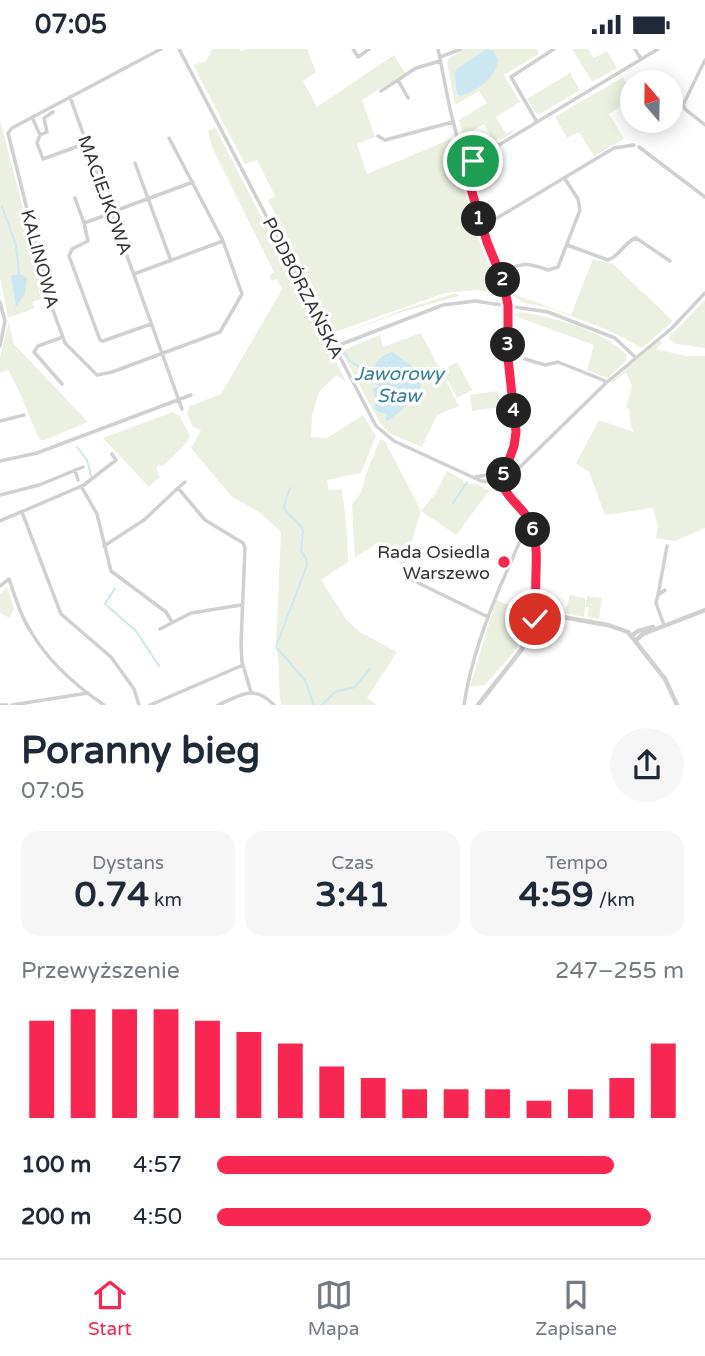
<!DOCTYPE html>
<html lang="pl">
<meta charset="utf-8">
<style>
body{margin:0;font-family:"Varela Round",sans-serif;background:#f6f6f7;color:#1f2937;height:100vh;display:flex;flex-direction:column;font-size:26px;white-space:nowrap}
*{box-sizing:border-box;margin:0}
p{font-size:23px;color:#747a83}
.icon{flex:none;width:38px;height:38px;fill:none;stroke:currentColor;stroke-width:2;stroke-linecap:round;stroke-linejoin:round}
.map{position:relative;height:656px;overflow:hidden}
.panel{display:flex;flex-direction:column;background:#fff;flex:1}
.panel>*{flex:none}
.needle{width:46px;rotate:340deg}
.fabs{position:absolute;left:620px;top:21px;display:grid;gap:14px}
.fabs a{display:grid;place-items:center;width:63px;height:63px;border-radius:50%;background:#fff;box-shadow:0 4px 18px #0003;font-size:35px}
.pin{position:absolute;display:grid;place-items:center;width:60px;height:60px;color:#fff;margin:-30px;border:4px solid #fff;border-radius:50%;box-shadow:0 2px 7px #0007}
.km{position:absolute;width:35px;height:35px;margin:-18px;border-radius:50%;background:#222;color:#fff;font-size:19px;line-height:35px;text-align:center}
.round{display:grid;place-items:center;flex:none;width:74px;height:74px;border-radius:37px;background:#f6f6f7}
.headline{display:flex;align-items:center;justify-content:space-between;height:119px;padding:0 21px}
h1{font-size:38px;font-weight:700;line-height:52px}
.stats{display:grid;grid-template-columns:repeat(3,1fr);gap:10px;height:119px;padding:7px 21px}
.stats div{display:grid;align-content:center;border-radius:18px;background:#f6f6f7;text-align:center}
.stats b{font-size:35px;font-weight:700}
.stats small{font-size:19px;font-weight:400}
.stats p{font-size:19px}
.chart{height:196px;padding:14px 21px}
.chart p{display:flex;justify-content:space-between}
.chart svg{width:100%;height:126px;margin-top:7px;stroke:#f72751;stroke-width:6}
ul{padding:0 21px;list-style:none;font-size:23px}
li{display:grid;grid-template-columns:112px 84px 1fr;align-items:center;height:52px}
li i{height:18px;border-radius:9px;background:#f72751}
.status{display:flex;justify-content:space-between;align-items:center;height:49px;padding:0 35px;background:#fff;direction:ltr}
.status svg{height:19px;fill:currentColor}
.menu{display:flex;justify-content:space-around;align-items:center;height:98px;border-top:2px solid #e0e1e3;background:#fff;font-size:19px;color:#747a83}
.menu a{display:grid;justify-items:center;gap:4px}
.menu .on{color:#f72751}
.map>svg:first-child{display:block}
.green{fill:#ebf0e0;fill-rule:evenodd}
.water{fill:#cbe7f1}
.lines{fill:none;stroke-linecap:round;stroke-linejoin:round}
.stream{stroke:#cbe7f1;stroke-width:2}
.minor{stroke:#d0d0d0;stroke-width:3.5}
.tertiary{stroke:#d0d0d0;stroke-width:4.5}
.route-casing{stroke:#fff;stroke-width:14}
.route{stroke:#f72751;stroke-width:9}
.poi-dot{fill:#f72751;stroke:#fff;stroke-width:2.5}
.labels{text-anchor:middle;stroke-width:7;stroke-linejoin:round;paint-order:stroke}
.street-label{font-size:18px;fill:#333;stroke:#fff}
.poi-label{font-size:18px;fill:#333;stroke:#fff;text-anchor:end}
.water-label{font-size:19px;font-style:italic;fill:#347e98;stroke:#fff}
</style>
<div class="status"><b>07:05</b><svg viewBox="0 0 49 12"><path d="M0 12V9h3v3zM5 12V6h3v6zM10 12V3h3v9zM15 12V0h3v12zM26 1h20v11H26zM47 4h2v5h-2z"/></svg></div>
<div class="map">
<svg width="705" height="656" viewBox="0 0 705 656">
<rect width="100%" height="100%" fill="#fff"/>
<!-- green -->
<path class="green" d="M 212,0 L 240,0 L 240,2 L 247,0 L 307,0 L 316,23 L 303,32 L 317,58 L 394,6 L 405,24 L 362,51 L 375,88 L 357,95 L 367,125 L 451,90 L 482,198 L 488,213 L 491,212 L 503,245 L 476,241 L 445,244 L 335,283 L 268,151 L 275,147 L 257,111 L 245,115 L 193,16 L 206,12 Z
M 465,0 L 537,0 L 539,5 L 504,26 L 520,53 L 496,68 L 506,85 L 513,81 L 514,83 L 500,91 L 499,90 L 494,92 L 484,75 L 463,88 L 459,71 L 487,54 L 479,42 L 455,56 L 447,14 L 449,9 Z
M 572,0 L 588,0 L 594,9 L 607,2 L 617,19 L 592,33 Z
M 570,24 L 580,41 L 540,65 L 536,64 L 527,50 Z
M 623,28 L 632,43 L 632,50 L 609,65 L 624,90 L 594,107 L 579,83 L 567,89 L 555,68 Z
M 0,71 L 46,248 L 32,253 L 35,259 L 8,269 L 0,228 Z
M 215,78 L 347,334 L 337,326 L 319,343 L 312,366 L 311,388 L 327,389 L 363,366 L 376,387 L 361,424 L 327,431 L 329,441 L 342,440 L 347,483 L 348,513 L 321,531 L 346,570 L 360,583 L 397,603 L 367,649 L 377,656 L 281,656 C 278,636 280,616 276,596 L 281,483 L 260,464 L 231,447 L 191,399 L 201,381 L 193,378 L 187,364 L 190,357 L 221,345 L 282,240 L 277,230 L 272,232 L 269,226 L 274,223 L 212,98 L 208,82 Z
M 593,210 L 613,215 L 673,272 L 642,299 L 610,282 L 550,259 L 524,254 L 510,245 L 505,227 L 509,224 L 507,228 L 516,246 L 571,266 Z
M 456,244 L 459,247 L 405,262 L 336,287 L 405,260 Z
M 705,251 L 705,299 L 676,295 L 668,289 Z
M 519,263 C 554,268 599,280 626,305 L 627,311 L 607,329 L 587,321 L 594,296 L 512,266 Z
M 9,273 L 14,295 L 88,373 L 45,391 L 40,391 C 28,366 22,345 8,321 L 0,324 L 0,308 Z
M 421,284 L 459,357 L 437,366 L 422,398 L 389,384 L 380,374 L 341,302 L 380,286 L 383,298 ZM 393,303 L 416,320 C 410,350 412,352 388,372 L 387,365 L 378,363 L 374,359 L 376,349 L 372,340 L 379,339 Z
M 660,291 L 662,294 L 656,300 L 686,307 L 705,307 L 705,479 L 675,492 L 656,489 L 658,478 L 653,459 L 605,466 L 589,423 L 576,414 L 599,371 L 634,383 L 631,377 L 629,359 L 626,360 L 632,337 L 626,323 L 612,334 L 612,332 Z
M 457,313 L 472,341 L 457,349 L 442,321 Z
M 498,342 L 501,358 L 472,362 L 470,346 Z
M 173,363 L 180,367 L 190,387 L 185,395 L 163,417 L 159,416 L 156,419 L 160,428 L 149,438 L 103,389 Z
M 380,390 L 385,392 L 421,462 L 436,444 L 447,422 L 463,431 L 464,434 L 476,436 L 470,432 L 494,444 L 489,442 L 456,486 L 421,462 L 404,518 L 377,494 L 355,509 L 352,455 L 361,444 L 366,425 Z
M 7,538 L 14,560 L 10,569 L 0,564 L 0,545 Z
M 570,546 L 585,549 L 585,558 L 587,547 L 602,549 L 599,570 L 587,568 L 589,558 L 585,558 L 584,568 L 565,564 Z
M 496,551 L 509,556 L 507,563 L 530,575 L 513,604 L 485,636 L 470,638 Z
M 543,569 L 556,572 L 552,593 L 533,587 L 538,573 Z"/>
<!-- water -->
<path class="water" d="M 487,0 L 493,2 L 498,10 C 496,30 478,41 460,47 L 457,44 L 455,24 L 457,20 Z
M 20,225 L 27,229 L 25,244 L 14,261 L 16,256 L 11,227 Z
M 393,303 L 416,320 L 423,332 C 417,350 402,361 388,372 L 385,370 L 387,365 L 378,363 L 374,359 L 376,350 L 372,340 L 379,338 L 371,331 C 374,316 377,307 393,303 Z"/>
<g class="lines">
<!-- stream -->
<path class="stream" d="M 2,158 L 16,196 L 19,225
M 344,302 L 350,312 L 363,320
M 77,398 L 87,411 L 91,427
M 453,454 L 467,433
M 115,539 L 105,555 L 136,582 L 159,617
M 276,598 L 307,516 L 306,510 L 301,502 L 303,481 C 289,458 277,471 290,439
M 277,599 L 305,631 L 314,656
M 322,656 L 335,643 L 355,638 L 370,620"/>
<!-- minor -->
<path class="minor" d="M 161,0 L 12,79 L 8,84 L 51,256 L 65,294 L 97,326 L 112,323 L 220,283 L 242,245 L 223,192 L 169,89
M 179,0 L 376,377 L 394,392 L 481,432 L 492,433
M 353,0 L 358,8 L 369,0
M 438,0 L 450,60 L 467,128 L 487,193 L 503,232 L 508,252 L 508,312 L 516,385 L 514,397 L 504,426
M 635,0 L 641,10
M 440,8 L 461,0
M 705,11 L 683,56 L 685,60 L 705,76
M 398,31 L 408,49
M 381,42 L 416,19 L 440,12
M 70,48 L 182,360
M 32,68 L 40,86 L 37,94 L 43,110 L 87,94
M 537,73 L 511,28 L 554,0
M 40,86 L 47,83 L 44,69 L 53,63
M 378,87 L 385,91 L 453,73
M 639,98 L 705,148
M 135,114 L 171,212
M 464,117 L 658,0
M 75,149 L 84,174 L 112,164
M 112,163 L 193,133
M 84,174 L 88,192 L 72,200 L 69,207 L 100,291 L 103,292 L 151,275
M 482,178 L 614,99 L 634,96
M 567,196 L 608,211 C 620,207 624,193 636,189 L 670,212
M 500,223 C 522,214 526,213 548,221 L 558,218 L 580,161 L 578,150 L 565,130
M 134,225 L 223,192
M 0,253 L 5,272 L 0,297
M 334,298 L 443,256 L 475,252 L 548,263 L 615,289 L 636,309
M 525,310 L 545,316 L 558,313 L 603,331 L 606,334
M 62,335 L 34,303 L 38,297 L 63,288
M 0,372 L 24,366
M 0,412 L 37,404 L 191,346
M 75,421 L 78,431
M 497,421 L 509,407
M 476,428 L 491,425
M 505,428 L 519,419 L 606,334 L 672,279 L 705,244
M 503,434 L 499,436 L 493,435 L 490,429 L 491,424 L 497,421 L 503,424 L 504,440 C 511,449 520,455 526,465 C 545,496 529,531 539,564
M 495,436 L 503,446 L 510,449
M 81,437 L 97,465 L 111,522 L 166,563 L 172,573
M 178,439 L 185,433
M 0,446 L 39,436 L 83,418
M 22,463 L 61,565 L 111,608 L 134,640 L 139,656
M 0,472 L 84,436 L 116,411 L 112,405
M 104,497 L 144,471 L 178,439 L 205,471 L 243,494 L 245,499 L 241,594 L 242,613 L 251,643
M 404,527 L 488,568
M 0,537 L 9,530 C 15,547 20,566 30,581 C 47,611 76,637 104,656
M 658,546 L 667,497
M 664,576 L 656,554 L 658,546 L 665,541
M 160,580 L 191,564 L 241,556
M 0,656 L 7,656
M 12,656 L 88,644
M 150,656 L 243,616
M 218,656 C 241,646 254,635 274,656
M 464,656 C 471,608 490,559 510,515 C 516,502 521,486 532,477"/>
<!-- tertiary -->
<path class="tertiary" d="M 631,587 L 638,582 L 653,578
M 636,591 L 643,585 L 705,561
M 478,656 L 522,600 L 539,564 L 608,576 L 628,583 L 665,630 L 677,656"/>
</g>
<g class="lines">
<!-- route casing -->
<g class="route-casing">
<path id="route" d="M 473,112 L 464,117 L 487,193 L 503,232 L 508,256 L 508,309 L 516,383 L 514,397 L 505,422 L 503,437 C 511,455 527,459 533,482 C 541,509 531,537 539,564 L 535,570"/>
</g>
<!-- route -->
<use href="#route" class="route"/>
</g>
<!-- markers -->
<circle class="poi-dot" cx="504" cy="513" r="7"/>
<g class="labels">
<!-- street labels -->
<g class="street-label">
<text transform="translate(105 146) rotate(70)" y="6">MACIEJKOWA</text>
<text transform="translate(40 210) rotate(75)" y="6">KALINOWA</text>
<text transform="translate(303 239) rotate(63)" y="6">PODBÓRZAŃSKA</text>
</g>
<!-- poi labels -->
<g class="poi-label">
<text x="490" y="509">Rada Osiedla<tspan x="490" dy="21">Warszewo</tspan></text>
</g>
<!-- water labels -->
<g class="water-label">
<text x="399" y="331">Jaworowy<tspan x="399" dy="22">Staw</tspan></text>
</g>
</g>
</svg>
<div class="fabs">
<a><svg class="needle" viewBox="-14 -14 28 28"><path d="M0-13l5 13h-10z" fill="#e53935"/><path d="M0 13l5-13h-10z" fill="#747a83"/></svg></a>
</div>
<div class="pin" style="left:473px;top:112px;background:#1e9e55"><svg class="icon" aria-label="arrive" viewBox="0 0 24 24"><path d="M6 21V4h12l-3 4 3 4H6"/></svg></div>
<div class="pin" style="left:535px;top:570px;background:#d93025"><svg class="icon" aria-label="check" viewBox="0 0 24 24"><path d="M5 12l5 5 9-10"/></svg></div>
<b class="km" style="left:479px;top:170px">1</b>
<b class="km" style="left:503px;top:231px">2</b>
<b class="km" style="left:508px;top:296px">3</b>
<b class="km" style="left:514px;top:362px">4</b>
<b class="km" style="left:504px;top:426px">5</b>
<b class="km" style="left:533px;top:481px">6</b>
</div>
<section class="panel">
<div class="headline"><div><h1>Poranny bieg</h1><p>07:05</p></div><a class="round"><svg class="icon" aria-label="share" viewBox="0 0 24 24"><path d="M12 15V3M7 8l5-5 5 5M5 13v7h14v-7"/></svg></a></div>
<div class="stats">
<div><p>Dystans</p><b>0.74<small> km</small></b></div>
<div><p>Czas</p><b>3:41</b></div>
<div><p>Tempo</p><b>4:59<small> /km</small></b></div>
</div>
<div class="chart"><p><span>Przewyższenie</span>247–255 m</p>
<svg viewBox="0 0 160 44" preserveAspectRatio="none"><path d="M5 44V10M15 44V6M25 44V6M35 44V6M45 44V10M55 44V14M65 44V18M75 44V26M85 44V30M95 44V34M105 44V34M115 44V34M125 44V38M135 44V34M145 44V30M155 44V18"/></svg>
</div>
<ul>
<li><b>100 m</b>4:57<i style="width:85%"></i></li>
<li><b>200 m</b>4:50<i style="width:93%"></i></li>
</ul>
</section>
<nav class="menu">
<a class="on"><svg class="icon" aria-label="home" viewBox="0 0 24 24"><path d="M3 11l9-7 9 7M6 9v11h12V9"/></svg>Start</a>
<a><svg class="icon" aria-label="map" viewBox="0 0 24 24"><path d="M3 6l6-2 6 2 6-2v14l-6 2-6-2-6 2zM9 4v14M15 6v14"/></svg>Mapa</a>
<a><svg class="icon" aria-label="saved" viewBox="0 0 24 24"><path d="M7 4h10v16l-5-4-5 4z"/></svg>Zapisane</a>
</nav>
